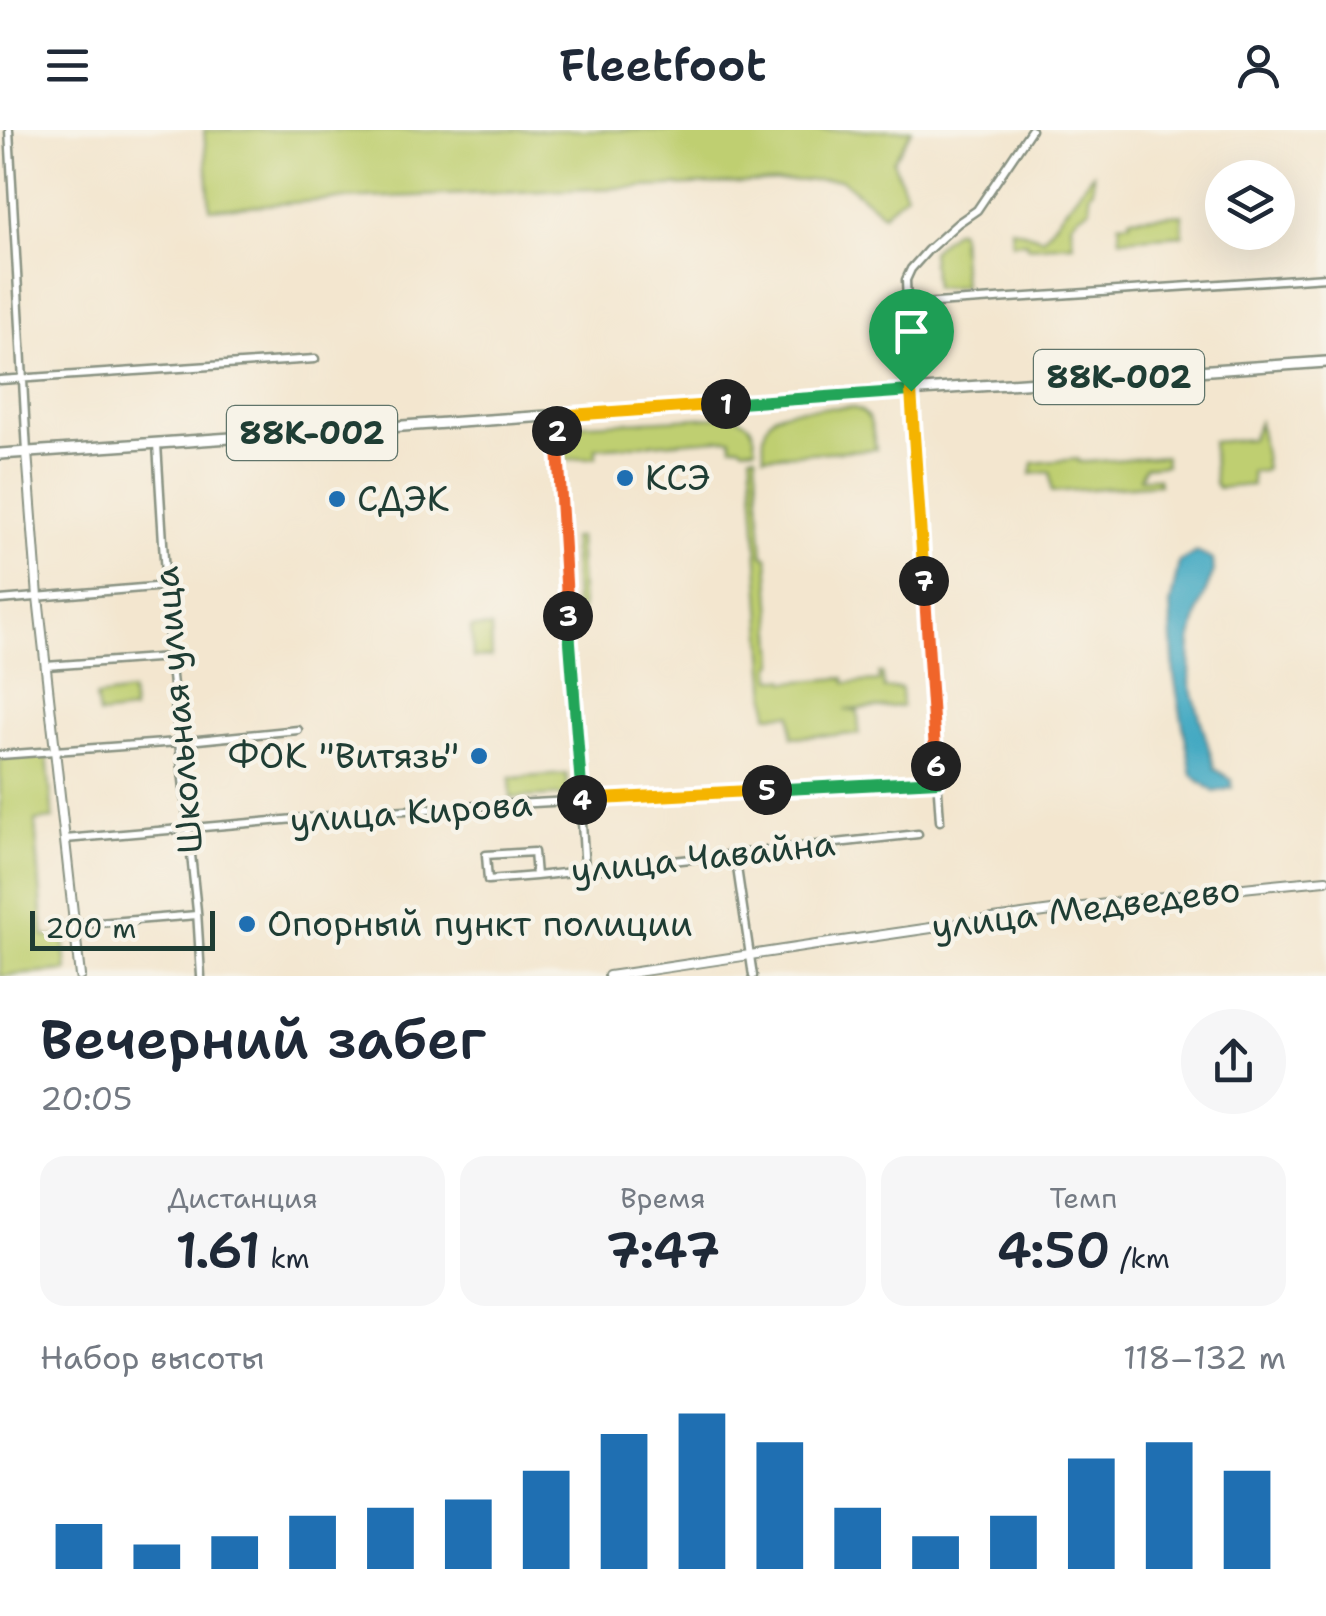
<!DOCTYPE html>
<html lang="ru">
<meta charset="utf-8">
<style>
body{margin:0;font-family:"Shantell Sans",sans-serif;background:#f6f6f7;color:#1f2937;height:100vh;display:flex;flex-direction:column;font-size:38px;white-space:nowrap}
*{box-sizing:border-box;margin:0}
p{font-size:32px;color:#747a83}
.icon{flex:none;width:55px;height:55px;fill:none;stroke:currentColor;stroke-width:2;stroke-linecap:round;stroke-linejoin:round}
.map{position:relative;height:846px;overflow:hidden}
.side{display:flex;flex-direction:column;background:#fff;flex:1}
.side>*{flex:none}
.controls{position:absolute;left:1205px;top:30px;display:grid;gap:20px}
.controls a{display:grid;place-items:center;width:90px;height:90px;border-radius:50%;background:#fff;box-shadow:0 10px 40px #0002;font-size:50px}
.scale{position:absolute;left:30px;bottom:25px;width:185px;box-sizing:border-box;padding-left:10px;border:5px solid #1f3d34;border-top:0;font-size:28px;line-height:35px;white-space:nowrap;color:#1f3d34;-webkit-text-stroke:8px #f7f3e8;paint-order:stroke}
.pin{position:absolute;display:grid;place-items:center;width:85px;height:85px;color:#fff;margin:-102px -42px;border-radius:50% 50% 50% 0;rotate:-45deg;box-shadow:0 0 10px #0007}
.pin .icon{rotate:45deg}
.km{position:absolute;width:50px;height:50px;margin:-25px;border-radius:50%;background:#222;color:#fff;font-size:28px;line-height:50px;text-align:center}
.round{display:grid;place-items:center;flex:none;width:105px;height:105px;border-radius:52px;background:#f6f6f7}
.overview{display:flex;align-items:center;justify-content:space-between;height:170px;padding:0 40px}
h1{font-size:55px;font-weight:600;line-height:75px}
.figures{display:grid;grid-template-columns:repeat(3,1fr);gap:15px;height:170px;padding:10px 40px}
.figures div{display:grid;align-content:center;border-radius:25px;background:#f6f6f7;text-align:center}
.figures b{font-size:50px;font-weight:600}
.figures small{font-size:28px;font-weight:400}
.figures p{font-size:28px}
.chart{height:280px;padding:20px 40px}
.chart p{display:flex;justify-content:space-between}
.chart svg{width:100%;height:180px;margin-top:10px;stroke:#1f6fb2;stroke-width:6}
header{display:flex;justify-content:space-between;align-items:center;height:130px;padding:0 40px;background:#fff;font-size:45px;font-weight:600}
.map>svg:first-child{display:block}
.green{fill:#bfcf71;stroke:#6f8652;stroke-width:2.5}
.water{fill:#42a9c2;stroke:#30737b;stroke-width:2.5}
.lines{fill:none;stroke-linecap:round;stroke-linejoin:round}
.minor-casing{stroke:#899282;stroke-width:11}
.tertiary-casing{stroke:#899282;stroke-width:12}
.secondary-casing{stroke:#899282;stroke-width:12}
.primary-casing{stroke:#899282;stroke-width:14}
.minor{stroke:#fff;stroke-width:6}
.tertiary{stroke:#fff;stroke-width:8}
.secondary{stroke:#fff;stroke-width:8}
.primary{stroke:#fff;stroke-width:9}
.split-1-casing{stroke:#fff;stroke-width:20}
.split-2-casing{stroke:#fff;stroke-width:20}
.split-3-casing{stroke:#fff;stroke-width:20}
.split-4-casing{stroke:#fff;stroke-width:20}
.split-5-casing{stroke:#fff;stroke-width:20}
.split-6-casing{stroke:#fff;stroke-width:20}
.split-7-casing{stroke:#fff;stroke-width:20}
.split-8-casing{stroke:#fff;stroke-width:20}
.split-1{stroke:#22a559;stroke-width:12}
.split-2{stroke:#f5b400;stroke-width:12}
.split-3{stroke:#f0652b;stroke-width:12}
.split-4{stroke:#22a559;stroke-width:12}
.split-5{stroke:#f5b400;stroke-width:12}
.split-6{stroke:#22a559;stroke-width:12}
.split-7{stroke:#f0652b;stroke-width:12}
.split-8{stroke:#f5b400;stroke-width:12}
.poi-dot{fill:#1f6fb2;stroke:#f7f3e8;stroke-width:4}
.labels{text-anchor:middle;stroke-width:9;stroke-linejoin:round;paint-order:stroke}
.shield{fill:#f7f3e8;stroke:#60746a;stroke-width:2.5}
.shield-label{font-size:32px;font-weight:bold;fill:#1f3d34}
.poi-label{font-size:35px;fill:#1f3d34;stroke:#f7f3e8;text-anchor:start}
.street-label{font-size:35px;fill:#1f3d34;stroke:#f7f3e8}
</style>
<header><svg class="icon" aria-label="menu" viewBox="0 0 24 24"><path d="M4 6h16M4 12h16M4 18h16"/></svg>Fleetfoot<svg class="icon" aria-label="person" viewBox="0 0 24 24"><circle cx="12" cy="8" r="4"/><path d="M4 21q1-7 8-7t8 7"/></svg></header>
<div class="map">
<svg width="1326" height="846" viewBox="0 0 1326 846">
<rect width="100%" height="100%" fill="#f7f3e8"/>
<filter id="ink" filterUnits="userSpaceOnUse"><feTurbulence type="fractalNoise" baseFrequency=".01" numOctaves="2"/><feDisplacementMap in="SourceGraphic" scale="20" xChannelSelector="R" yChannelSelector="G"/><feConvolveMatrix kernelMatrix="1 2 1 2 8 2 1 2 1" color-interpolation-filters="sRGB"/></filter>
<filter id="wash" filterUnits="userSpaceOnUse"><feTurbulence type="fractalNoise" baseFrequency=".0048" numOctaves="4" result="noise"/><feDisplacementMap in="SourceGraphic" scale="40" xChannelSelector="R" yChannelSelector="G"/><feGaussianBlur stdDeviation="2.25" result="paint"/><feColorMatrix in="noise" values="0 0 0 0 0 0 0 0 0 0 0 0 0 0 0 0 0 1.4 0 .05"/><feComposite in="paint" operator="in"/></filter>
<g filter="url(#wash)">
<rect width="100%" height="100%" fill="#f3e6cf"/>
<!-- green -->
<path class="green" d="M 204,0 L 912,0 L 893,31 L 906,64 L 883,84 L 841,49 L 341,69 L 210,79 Z
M 1093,43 L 1093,60 L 1089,63 L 1090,78 L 1079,85 L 1071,94 L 1073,114 L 1027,117 L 1026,112 L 1012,113 L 1011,98 L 1043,108 Z
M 1182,84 L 1183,105 L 1120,109 L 1119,93 L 1130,92 L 1130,88 Z
M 954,100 L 958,100 L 960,105 L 963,156 L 934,158 L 931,121 Z
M 849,277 C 874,281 871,297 876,319 L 764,326 C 763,312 762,296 774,286 C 785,277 833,278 849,277 Z
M 736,286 C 752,294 754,299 756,317 L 744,318 L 740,315 L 732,316 L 731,308 L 596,318 L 596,327 L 565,330 L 563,301 L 570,295 Z
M 1259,292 L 1266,338 L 1263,341 L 1251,342 L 1252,355 L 1218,358 L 1215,354 L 1212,312 L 1251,309 Z
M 751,324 L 756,324 L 763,425 L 768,428 L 775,533 L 772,536 L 772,549 L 785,549 L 786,552 L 844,548 L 845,553 L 879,551 L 879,543 L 882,543 L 884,559 L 901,558 L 902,576 L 844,580 L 858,581 L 859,604 L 792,607 L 791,584 L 768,585 Z
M 1165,326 L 1166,335 L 1145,337 L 1140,348 L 1158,348 L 1159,354 L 1052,362 L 1050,342 L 1031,344 L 1033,333 L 1078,329 L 1079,332 L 1087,332 Z
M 578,407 L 582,480 L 575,481 L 572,408 Z
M 491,497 L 492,527 L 473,528 L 471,498 Z
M 131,562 L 133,581 L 99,585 L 96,567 Z
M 47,624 L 53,689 L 35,691 L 44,807 L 64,806 L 67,841 L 0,846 L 0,628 Z
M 567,644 L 568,665 L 511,668 L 510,648 Z"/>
<!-- water -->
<path class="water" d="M 1197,422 L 1213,430 L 1214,441 L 1200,476 L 1191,511 L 1190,553 L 1215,639 L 1232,650 L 1232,658 L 1214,662 L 1192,645 L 1174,546 L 1170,476 L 1179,432 Z"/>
</g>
<g filter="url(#ink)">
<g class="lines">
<!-- minor casing -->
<g class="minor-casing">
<path id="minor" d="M 9,0 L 27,322
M 906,175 L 1326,147
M 0,250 L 315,229
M 556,286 L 585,740
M 157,314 L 170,527 L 197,781 L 201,846
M 0,470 L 166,456
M 46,536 L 170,527
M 0,625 L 178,612 L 298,600
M 940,691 L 910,248 L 906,150 L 911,139 L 928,120 L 958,93 L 977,80 L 1031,0
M 65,709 L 388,681 L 937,651
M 735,724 L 753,846
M 536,746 L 534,722 L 486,725 L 488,750 L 536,746 L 918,704
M 74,795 L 197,785"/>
</g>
<!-- tertiary casing -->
<g class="tertiary-casing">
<path id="tertiary" d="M 609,846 C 848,811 1086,771 1326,750"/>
</g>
<!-- secondary casing -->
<g class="secondary-casing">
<path id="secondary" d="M 27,322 L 38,467 L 80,846"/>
</g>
<!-- primary casing -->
<g class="primary-casing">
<path id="primary" d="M 0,324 L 1326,232"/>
</g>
<!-- minor -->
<use href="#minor" class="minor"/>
<!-- tertiary -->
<use href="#tertiary" class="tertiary"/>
<!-- secondary -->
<use href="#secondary" class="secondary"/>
<!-- primary -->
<use href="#primary" class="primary"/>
</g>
</g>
<g class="lines" filter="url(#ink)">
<!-- split-1 casing -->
<g class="split-1-casing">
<path id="split-1" d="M 726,274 L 911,261"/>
</g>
<!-- split-2 casing -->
<g class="split-2-casing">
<path id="split-2" d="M 557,301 L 556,286 L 726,274"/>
</g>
<!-- split-3 casing -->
<g class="split-3-casing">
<path id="split-3" d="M 557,301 L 568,486"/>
</g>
<!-- split-4 casing -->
<g class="split-4-casing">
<path id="split-4" d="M 568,486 L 582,670"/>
</g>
<!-- split-5 casing -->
<g class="split-5-casing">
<path id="split-5" d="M 582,670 L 767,660"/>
</g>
<!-- split-6 casing -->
<g class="split-6-casing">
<path id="split-6" d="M 767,660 L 938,651 L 936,636"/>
</g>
<!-- split-7 casing -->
<g class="split-7-casing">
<path id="split-7" d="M 924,451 L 936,636"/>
</g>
<!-- split-8 casing -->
<g class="split-8-casing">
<path id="split-8" d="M 911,261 L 924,451"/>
</g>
<!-- split-1 -->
<use href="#split-1" class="split-1"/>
<!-- split-2 -->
<use href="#split-2" class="split-2"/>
<!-- split-3 -->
<use href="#split-3" class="split-3"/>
<!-- split-4 -->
<use href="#split-4" class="split-4"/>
<!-- split-5 -->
<use href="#split-5" class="split-5"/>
<!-- split-6 -->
<use href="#split-6" class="split-6"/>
<!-- split-7 -->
<use href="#split-7" class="split-7"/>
<!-- split-8 -->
<use href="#split-8" class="split-8"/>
</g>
<!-- markers -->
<g class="poi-dot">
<circle cx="625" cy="348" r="10"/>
<circle cx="337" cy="369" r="10"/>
<circle cx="479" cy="626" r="10"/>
<circle cx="247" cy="794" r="10"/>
</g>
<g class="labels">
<!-- shield labels -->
<g class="shield">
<rect x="1034" y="220" width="170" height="54" rx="8"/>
<rect x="227" y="276" width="170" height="54" rx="8"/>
</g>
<g class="shield-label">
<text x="1119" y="258">88К-002</text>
<text x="312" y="314">88К-002</text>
</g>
<!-- poi labels -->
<g class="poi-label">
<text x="645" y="360">КСЭ</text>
<text x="357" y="381">СДЭК</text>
<text x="459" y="638" text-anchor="end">ФОК "Витязь"</text>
<text x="267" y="806">Опорный пункт полиции</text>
</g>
<!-- street labels -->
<g class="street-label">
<text transform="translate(178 580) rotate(-95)" y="12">Школьная улица</text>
<text transform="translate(411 682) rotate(-4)" y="12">улица Кирова</text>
<text transform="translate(703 727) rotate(-6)" y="12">улица Чавайна</text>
<text transform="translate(1086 778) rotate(-7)" y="12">улица Медведево</text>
</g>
</g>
</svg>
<div class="controls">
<a><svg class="icon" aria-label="layers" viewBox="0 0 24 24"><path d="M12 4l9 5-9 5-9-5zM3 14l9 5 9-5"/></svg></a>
</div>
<div class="scale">200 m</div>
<div class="pin" style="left:911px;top:261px;background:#1e9e55"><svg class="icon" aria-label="arrive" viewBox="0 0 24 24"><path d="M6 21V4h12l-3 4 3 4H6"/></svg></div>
<b class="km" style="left:726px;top:274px">1</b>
<b class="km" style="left:557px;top:301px">2</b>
<b class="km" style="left:568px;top:486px">3</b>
<b class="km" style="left:582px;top:670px">4</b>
<b class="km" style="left:767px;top:660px">5</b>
<b class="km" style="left:936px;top:636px">6</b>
<b class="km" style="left:924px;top:451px">7</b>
</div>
<section class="side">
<div class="overview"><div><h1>Вечерний забег</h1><p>20:05</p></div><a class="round"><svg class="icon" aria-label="share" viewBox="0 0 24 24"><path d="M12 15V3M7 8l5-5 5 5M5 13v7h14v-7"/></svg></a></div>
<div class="figures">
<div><p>Дистанция</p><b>1.61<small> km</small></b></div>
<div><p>Время</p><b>7:47</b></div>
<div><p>Темп</p><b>4:50<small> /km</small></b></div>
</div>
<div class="chart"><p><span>Набор высоты</span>118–132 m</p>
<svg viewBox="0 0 160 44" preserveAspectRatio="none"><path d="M5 44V33M15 44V38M25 44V36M35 44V31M45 44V29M55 44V27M65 44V20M75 44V11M85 44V6M95 44V13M105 44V29M115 44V36M125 44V31M135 44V17M145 44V13M155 44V20"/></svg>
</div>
</section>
